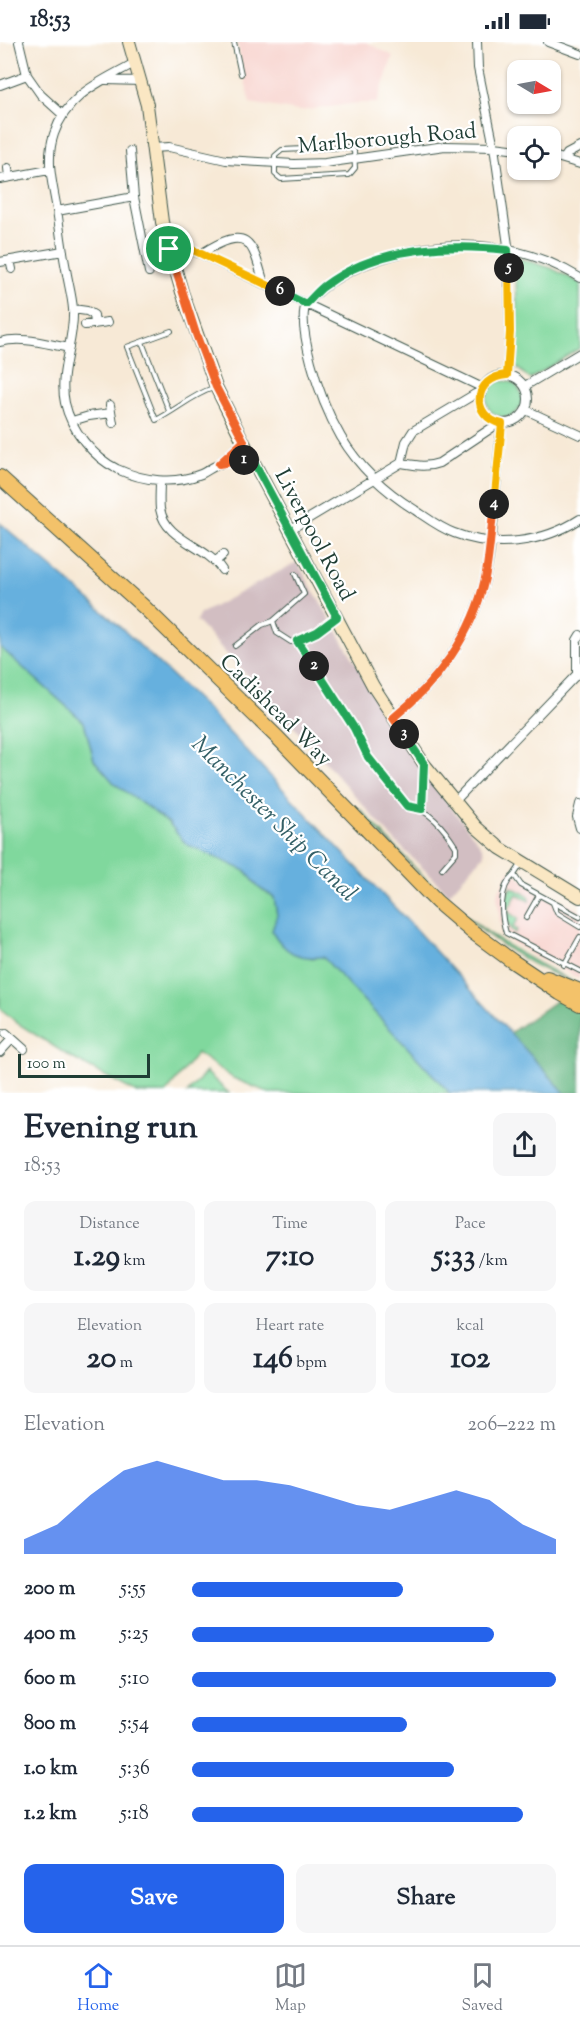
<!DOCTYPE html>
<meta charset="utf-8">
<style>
body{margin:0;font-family:"Sorts Mill Goudy",serif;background:#f6f6f7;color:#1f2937;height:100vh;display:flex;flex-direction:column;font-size:22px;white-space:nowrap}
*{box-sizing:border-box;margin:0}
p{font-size:20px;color:#747a83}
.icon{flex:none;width:33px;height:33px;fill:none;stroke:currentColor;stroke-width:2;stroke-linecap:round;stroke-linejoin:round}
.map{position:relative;height:1051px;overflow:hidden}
.sheet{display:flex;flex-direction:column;background:#fff;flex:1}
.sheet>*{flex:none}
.needle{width:39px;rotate:100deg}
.tools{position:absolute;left:507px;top:18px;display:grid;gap:12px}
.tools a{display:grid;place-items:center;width:54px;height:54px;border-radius:12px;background:#fff;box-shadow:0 2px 4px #0004;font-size:30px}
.scale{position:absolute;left:18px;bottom:15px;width:132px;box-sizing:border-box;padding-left:6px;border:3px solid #1f3d34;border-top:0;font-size:16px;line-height:21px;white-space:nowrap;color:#1f3d34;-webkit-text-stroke:4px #fff;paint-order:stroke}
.pin{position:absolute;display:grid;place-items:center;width:51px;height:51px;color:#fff;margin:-26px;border:3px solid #fff;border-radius:50%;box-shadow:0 2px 6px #0007}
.km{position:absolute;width:30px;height:30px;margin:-15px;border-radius:50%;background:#222;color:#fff;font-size:16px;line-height:30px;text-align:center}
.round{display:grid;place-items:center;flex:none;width:63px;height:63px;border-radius:12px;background:#f6f6f7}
.head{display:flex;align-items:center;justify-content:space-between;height:102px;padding:0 24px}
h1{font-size:33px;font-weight:800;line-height:45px}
.figures{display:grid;grid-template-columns:repeat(3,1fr);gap:9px;height:102px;padding:6px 24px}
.figures div{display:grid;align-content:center;border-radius:12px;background:#f6f6f7;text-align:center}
.figures b{font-size:30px;font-weight:800}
.figures small{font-size:16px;font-weight:400}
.figures p{font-size:16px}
.chart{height:168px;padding:12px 24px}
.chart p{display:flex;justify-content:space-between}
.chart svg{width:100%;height:108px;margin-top:6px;fill:#2563eb;opacity:.7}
.action{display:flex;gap:12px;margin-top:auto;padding:12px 24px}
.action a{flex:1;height:69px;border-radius:12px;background:#2563eb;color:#fff;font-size:24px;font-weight:800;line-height:69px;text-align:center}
.action a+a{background:#f6f6f7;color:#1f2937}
ul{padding:0 24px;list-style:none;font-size:20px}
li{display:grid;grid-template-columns:96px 72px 1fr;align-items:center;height:45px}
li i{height:15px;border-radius:8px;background:#2563eb}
.status{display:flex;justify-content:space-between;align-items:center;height:42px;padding:0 30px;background:#fff;direction:ltr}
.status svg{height:16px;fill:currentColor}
.tab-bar{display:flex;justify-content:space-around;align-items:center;height:84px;border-top:2px solid #e0e1e3;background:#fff;font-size:16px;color:#747a83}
.tab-bar a{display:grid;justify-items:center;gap:3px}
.tab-bar .active{color:#2563eb}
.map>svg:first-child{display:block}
.built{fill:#f7d0ca}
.industrial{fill:#d2bec2}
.green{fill:#80d89d;stroke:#508a68;stroke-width:1.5}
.forest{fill:#68b884;stroke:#447a5c;stroke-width:1.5}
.water{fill:#66b0de;stroke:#427689;stroke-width:1.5}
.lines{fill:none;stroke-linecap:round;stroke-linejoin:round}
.service-casing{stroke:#3f574c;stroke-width:6}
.minor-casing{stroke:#3f574c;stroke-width:10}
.secondary-casing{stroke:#3f574c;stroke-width:14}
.trunk-casing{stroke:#3f574c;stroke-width:16}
.service{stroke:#fff;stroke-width:4}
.minor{stroke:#fff;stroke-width:8}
.secondary{stroke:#fae7c3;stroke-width:12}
.trunk{stroke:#f3c26a;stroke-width:14}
.split-1-casing{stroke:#fff;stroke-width:12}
.split-2-casing{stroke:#fff;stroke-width:12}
.split-3-casing{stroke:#fff;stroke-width:12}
.split-4-casing{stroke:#fff;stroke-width:12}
.split-5-casing{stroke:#fff;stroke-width:12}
.split-6-casing{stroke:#fff;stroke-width:12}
.split-7-casing{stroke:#fff;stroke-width:12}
.split-1{stroke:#f0652b;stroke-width:8}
.split-2{stroke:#22a559;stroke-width:8}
.split-3{stroke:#22a559;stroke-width:8}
.split-4{stroke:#f0652b;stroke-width:8}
.split-5{stroke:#f5b400;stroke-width:8}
.split-6{stroke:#22a559;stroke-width:8}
.split-7{stroke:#f5b400;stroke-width:8}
.labels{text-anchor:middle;stroke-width:4.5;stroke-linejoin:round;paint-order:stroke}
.street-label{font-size:22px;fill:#1f3d34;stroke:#fff}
.water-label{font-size:24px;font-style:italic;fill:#346067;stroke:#fff}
</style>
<div class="status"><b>18:53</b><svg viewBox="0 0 49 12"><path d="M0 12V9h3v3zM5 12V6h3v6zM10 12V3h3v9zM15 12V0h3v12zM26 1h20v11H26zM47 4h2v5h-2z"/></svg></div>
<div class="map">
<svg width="580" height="1051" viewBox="0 0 580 1051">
<rect width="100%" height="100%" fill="#fff"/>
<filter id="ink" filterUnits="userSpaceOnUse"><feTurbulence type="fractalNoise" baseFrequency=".0167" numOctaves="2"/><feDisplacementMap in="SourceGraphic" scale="12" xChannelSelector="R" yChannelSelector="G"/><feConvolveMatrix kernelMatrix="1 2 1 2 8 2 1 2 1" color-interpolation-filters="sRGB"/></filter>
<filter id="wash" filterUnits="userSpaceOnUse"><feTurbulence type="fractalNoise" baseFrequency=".008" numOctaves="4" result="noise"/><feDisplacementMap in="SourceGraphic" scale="24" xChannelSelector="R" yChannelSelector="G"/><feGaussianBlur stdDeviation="1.35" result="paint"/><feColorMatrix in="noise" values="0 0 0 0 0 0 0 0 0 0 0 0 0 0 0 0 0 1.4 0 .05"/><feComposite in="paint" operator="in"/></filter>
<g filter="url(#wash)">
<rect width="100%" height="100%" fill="#f7e9d6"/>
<!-- built -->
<path class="built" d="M 237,0 L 366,0 L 393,14 L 377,61 L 358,61 L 299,69 L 250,61 Z
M 509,829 L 580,869 L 580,937 L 532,913 L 499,892 L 501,889 L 497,853 Z"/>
<!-- industrial -->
<path class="industrial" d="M 297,520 L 391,682 L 439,750 L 483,806 L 484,812 L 449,852 L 393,797 L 279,668 L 196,579 L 200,572 Z"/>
<!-- green -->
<path class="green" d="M 521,217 L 551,226 L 580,241 L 580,306 L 530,337 L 514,323 L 517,284 L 516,222 Z
M486 357a18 18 0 1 1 36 0a18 18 0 1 1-36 0Z
M 0,605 L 84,680 L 94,718 L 114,741 L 169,781 L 186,802 L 246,829 L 259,846 L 274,855 L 277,873 L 272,889 L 311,916 L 323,915 L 450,1051 L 269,1051 L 233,1036 L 197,1011 L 166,1051 L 137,1051 L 72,1016 L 17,981 L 0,966 Z
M 359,766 C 396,805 432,848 474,880 C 505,904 538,922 573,940 C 501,914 444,859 393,804 C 382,793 366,780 359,766 Z
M 511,845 L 529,854 L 529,859 L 517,852 L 507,869 L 518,877 L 513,885 L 517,888 L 515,891 C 503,883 503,856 511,845 Z
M 206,1030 L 229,1051 L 187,1051 Z"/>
<!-- forest -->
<path class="forest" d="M 560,956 L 580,966 L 580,1051 L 565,1051 L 510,991 Z"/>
<!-- water -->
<path class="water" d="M 0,481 L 114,579 L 207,667 L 418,890 L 565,1051 L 450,1051 L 323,915 C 297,917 285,911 272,889 L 277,873 L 274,855 L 259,846 L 246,829 L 186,802 L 169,781 L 114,741 L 94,718 L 84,680 L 0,605 Z"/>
</g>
<g filter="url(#ink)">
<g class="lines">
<!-- service casing -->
<g class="service-casing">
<path id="service" d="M 234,0 L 241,32
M 348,105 L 354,109 L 355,126 L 349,133 L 281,137 L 275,132 L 275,114 L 282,108 Z
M 171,289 L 127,305 L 156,378 C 175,369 192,353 213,346
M 142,300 L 169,369
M 295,532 L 304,552 L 273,579 L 277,591 L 291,600 L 317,590 L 334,578
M 297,599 L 354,686 L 368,715 L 407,763 C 429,767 444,786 456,805 L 456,811 L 442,827
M 235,604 L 262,583 L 273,579
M 422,766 L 424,729
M 514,833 L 522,821
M 553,861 L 557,871 L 580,885
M 580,875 L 521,843 L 514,833 C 498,846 501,874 506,891 L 580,929
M 526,876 L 539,853
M 564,923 L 580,895"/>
</g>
<!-- minor casing -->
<g class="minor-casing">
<path id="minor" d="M 19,0 L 27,33 L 41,53 L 62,72
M 477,0 L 478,26 L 494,105 L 508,203 L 510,290 L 507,333
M 548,0 L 580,12
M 136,20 C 101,40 68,51 54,92 C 45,118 53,143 57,168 C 60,188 62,207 66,227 C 68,240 72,254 73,267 C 75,299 58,329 65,361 C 71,388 93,415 117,427 C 143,439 174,443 201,432 C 208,429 214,423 221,422 C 231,419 242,418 252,417
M 106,38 L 141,39
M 0,43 L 27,33
M 152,106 L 169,105 L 226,118 L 294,122 L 325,121 L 445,104 L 494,105 L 518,108
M 130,109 L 134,155 L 149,230
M 550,113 L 580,122
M 564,117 L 567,112 L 580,105
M 8,126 L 9,135
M 0,137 L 49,128
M 57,169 L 134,155
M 169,207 L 187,207 L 201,212 L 483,346
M 201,212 C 248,182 252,198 264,242
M 10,218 L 12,227
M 0,220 L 63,209
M 580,236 C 530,205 467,196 410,209 C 375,217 338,230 313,255 C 311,258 308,259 306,262 C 300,276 307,305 311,320 C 318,347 327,371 341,395 C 359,425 386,450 415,468 C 427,476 440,486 454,491 C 495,507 543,501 580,477
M 73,267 L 87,269 L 94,273 L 95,282
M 85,283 L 108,280
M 0,300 C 23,294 46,302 69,306
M480 357a24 24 0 1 1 48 0a24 24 0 1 1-48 0Z
M 525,344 L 580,311
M 110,363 L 113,381
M 526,368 L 580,393
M 72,379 L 89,374 L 111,371
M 401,421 L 406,400 L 413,389 L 475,352 L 481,351
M 219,422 L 244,399
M 160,439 C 160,448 159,459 160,467 C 166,499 206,503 222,528
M 291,487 L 401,421 C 414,423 426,426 439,421 L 493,385 L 497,380
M 216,519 L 223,513
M 577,631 L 577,598 L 580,593
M 393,676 C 437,641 472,593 485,537 C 496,486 495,433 502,382
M 454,760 L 580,629
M 580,762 L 577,775 L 580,786
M 6,991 L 24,1007
M 0,1010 L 12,997"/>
</g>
<!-- secondary casing -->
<g class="secondary-casing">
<path id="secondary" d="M 129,0 L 147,63 L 162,180 L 182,250 L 216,345 L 252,417 L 373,644 L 424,722 L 476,785 L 500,806 L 580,855"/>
</g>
<!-- trunk casing -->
<g class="trunk-casing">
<path id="trunk" d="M 0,435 L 144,565 L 278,696 L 437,860 L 470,888 L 512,919 L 560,951 L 580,962
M 547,936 L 580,949"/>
</g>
<!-- service -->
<use href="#service" class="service"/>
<!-- minor -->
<use href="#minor" class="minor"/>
<!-- secondary -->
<use href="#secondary" class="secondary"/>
<!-- trunk -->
<use href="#trunk" class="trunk"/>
</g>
</g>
<g class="lines" filter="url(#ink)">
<!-- split-1 casing -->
<g class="split-1-casing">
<path id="split-1" d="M 169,207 L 196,292 L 216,345 L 244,399 L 219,422 L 244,418"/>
</g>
<!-- split-2 casing -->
<g class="split-2-casing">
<path id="split-2" d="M 244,418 L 252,417 L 337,575 L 317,590 L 297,599 L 314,624"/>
</g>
<!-- split-3 casing -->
<g class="split-3-casing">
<path id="split-3" d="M 314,624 L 354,686 L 368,715 L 407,764 L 422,767 L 424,722 L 404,692"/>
</g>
<!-- split-4 casing -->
<g class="split-4-casing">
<path id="split-4" d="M 404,692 L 393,676 C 438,640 473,592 485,536 C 490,511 491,487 494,462"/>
</g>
<!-- split-5 casing -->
<g class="split-5-casing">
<path id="split-5" d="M 494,462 L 502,382 C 470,375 473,335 507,333 L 510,290 L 509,226"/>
</g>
<!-- split-6 casing -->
<g class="split-6-casing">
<path id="split-6" d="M 280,249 L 306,262 C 312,256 317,250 323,245 C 375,205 446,201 508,208 L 509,226"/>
</g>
<!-- split-7 casing -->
<g class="split-7-casing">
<path id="split-7" d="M 169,207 L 182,206 L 193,208 L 280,249"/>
</g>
<!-- split-1 -->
<use href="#split-1" class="split-1"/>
<!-- split-2 -->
<use href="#split-2" class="split-2"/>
<!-- split-3 -->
<use href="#split-3" class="split-3"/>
<!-- split-4 -->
<use href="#split-4" class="split-4"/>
<!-- split-5 -->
<use href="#split-5" class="split-5"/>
<!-- split-6 -->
<use href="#split-6" class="split-6"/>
<!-- split-7 -->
<use href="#split-7" class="split-7"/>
</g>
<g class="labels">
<!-- street labels -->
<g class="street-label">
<text transform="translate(387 95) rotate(-5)" y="8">Marlborough Road</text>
<text transform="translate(316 492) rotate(62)" y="8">Liverpool Road</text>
<text transform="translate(277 667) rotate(45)" y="8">Cadishead Way</text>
</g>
<!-- water labels -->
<g class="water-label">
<text transform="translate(275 776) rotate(45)" y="8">Manchester Ship Canal</text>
</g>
</g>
</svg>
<div class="tools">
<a><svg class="needle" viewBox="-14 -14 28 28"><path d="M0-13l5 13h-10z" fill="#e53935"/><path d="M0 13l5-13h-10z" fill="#747a83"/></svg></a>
<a><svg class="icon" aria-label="locate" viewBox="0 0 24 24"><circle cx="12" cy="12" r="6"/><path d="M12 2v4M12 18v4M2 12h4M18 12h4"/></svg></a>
</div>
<div class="scale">100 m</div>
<div class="pin" style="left:169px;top:207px;background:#1e9e55"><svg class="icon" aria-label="arrive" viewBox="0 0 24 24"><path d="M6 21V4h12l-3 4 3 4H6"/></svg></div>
<b class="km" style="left:244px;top:418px">1</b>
<b class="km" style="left:314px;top:624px">2</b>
<b class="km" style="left:404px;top:692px">3</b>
<b class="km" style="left:494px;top:462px">4</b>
<b class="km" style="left:509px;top:226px">5</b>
<b class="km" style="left:280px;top:249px">6</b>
</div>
<section class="sheet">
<div class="head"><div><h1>Evening run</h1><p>18:53</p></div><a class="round"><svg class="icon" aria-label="share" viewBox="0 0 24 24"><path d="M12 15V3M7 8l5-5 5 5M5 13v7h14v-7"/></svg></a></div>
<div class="figures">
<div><p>Distance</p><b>1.29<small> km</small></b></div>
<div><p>Time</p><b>7:10</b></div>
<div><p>Pace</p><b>5:33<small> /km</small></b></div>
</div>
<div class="figures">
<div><p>Elevation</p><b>20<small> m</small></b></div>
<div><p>Heart rate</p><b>146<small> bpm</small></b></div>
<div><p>kcal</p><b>102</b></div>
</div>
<div class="chart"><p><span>Elevation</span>206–222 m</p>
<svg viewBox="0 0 160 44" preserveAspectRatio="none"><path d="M0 44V38L10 32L20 20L30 10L40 6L50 10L60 14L70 14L80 16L90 20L100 24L110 26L120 22L130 18L140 22L150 32L160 38V44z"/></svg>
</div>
<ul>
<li><b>200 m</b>5:55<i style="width:58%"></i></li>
<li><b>400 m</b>5:25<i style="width:83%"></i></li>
<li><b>600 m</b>5:10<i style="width:100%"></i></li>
<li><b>800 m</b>5:54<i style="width:59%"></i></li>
<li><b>1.0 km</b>5:36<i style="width:72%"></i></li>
<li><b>1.2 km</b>5:18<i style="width:91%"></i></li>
</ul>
<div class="action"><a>Save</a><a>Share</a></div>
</section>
<nav class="tab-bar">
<a class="active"><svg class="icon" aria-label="home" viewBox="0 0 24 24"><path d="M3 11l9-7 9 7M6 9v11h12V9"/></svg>Home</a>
<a><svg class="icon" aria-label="map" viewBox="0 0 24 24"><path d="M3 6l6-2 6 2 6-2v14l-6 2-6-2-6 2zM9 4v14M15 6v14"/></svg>Map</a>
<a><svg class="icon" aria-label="saved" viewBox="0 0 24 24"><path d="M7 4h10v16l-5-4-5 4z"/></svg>Saved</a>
</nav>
